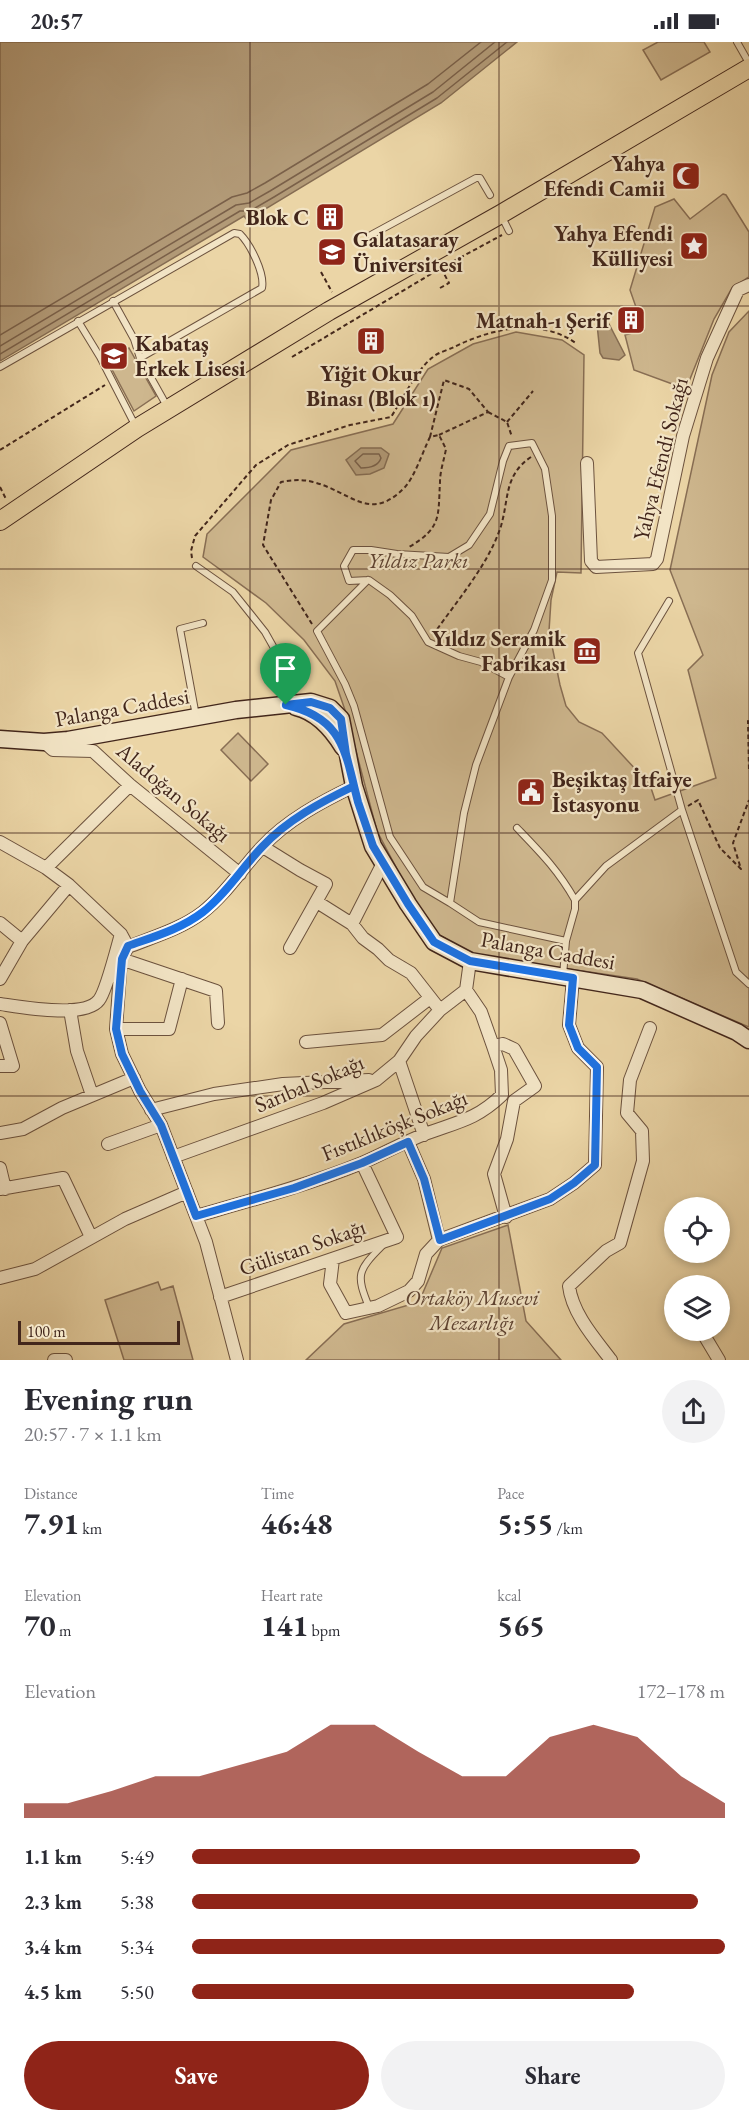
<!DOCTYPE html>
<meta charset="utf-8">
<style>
body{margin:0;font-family:"EB Garamond",serif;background:#f2f2f3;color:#2b2b33;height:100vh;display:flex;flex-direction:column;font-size:22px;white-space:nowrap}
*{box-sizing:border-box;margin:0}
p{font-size:20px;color:#7c7c81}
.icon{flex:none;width:33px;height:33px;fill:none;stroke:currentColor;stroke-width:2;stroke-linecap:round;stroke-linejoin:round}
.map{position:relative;height:1318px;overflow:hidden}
.drawer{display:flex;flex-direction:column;background:#fff;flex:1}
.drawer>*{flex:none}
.controls{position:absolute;left:664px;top:1155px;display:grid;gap:12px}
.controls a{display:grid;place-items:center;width:66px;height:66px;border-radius:50%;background:#fff;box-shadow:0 3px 9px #0003;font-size:30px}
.scale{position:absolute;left:18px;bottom:15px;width:162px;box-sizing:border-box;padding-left:6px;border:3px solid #42261b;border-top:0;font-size:16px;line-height:21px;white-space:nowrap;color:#42261b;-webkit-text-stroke:4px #f2e4c5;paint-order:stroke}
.pin{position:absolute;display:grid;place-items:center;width:51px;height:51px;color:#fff;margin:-62px -26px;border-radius:50% 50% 50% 0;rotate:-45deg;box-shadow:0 0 6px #0007}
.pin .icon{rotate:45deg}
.round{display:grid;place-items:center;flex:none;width:63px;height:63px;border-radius:32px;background:#f2f2f3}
.summary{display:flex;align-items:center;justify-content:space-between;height:102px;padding:0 24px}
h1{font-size:33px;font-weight:700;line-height:45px}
.figures{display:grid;grid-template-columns:repeat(3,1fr);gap:9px;height:102px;padding:6px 24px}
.figures div{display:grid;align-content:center}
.figures b{font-size:30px;font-weight:700}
.figures small{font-size:16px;font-weight:400}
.figures p{font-size:16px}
.chart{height:168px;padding:12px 24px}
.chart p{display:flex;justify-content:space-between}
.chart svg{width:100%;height:108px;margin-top:6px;fill:#8f2418;opacity:.7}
.button{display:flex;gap:12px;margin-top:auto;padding:12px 24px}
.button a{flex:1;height:69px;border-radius:36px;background:#8f2418;color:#fff;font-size:24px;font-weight:700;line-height:69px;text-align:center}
.button a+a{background:#f2f2f3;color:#2b2b33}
ul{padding:0 24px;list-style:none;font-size:20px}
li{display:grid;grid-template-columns:96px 72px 1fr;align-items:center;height:45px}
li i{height:15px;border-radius:8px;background:#8f2418}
.status{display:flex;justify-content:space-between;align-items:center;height:42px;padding:0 30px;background:#fff;direction:ltr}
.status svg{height:16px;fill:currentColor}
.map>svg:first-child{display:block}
.green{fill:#ceb78e;stroke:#886e54;stroke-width:1.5}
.water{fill:#b29a77;stroke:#856c52;stroke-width:1.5}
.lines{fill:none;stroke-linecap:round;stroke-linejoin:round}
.shore{stroke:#7a6049;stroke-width:1.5}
.service-casing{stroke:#6c523e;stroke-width:8}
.minor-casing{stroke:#6c523e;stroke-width:14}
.secondary-casing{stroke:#42261b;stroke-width:19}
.primary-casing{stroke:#42261b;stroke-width:20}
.path{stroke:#42261b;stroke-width:2;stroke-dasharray:4.5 3;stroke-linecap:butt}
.service{stroke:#f2e4c5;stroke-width:6}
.minor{stroke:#f2e4c5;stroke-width:12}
.secondary{stroke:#f2e4c5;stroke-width:16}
.primary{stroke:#ebd5a6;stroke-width:18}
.route-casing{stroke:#fff;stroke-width:12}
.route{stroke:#1a73e8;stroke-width:8}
.grid{fill:none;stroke:#42261b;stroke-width:1.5;stroke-opacity:0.55}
.labels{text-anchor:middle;stroke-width:4.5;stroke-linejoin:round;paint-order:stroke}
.poi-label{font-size:22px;font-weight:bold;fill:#42261b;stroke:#f2e4c5;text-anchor:end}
.street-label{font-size:22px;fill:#42261b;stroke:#f2e4c5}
.park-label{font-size:22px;font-style:italic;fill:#5e4332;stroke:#f2e4c5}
</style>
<div class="status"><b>20:57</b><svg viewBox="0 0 49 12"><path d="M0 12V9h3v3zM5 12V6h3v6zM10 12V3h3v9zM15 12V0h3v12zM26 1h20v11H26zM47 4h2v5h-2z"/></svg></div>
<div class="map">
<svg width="749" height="1318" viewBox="0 0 749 1318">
<rect width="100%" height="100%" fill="#ebd5a6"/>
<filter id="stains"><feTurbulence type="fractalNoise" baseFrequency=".00333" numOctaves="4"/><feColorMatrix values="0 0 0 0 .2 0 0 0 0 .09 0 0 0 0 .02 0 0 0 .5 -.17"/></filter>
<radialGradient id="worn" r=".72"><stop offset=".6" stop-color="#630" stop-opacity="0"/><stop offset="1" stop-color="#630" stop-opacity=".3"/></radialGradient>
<!-- green -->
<path class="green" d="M 658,0 L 704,0 L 710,10 L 661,38 L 643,8 Z
M 723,152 L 726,153 L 749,190 L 749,235 L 732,246 L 714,277 L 686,347 L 634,328 L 625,293 L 644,288 L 630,248 L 655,165 L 674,157 L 690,177 Z
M 749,269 L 749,985 L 637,937 L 474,913 L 439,893 L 418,867 L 377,789 L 346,671 L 335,639 L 304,598 L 266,561 L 203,515 L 207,492 L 291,408 L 393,382 L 428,327 L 473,302 L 516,290 L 562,298 L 584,313 L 581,531 L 557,530 L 551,558 L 549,589 L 560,643 L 566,664 L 579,680 L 602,691 L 650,743 L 655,758 L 716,736 L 688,628 L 703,613 L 670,528 L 712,333 L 729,290 Z
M 129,306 L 156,354 L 134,369 L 107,318 Z
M 238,691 L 268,722 L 251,739 L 221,708 Z
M 508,1183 L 526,1279 L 561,1318 L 306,1318 L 344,1282 L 419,1260 L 442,1206 Z
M 158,1240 L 161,1248 L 173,1244 L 193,1318 L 124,1318 L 105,1258 Z"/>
<!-- water -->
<path class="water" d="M 0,0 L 517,0 L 441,61 L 247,178 L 244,174 L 0,319 Z
M 597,282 L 609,282 L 625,313 L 619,318 L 603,316 L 600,311 Z
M 361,406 L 381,406 L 389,412 L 384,426 L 370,432 L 356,433 L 346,418 Z"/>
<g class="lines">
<!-- shore -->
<path class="shore" d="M 0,293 L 232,155 L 247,151 L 265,141 L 428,42 L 481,0
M 0,304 L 236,163 L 249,161 L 270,149 L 433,50 L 495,0
M 0,312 L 240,169 L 250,169 L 274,155 L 437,56 L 507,0
M 363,412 L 379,412 L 381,416 C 378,425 369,426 361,426 L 355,419 Z"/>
<!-- service casing -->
<g class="service-casing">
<path id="service" d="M 737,0 L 749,21
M 504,179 L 509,189
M 371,193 L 476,136 L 480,136 L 490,153
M 113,259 L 134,297 L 140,316 L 168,366
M 78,279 L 100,315 L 135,383
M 0,325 L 234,191 L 240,192 C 250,202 265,231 262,246 L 140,316
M 196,524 L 233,550 L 265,590 L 274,606 L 286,662
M 368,538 L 317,589 L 345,642 L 354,664 L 390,795 L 423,845 L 450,861
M 669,559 L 638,611 L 682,768
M 509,635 L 481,620 L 459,614 L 428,600 L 412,574 L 390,553 L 369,538 L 349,539 L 344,524 L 353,508 L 371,508 L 397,512 L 449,515 L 469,503 L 490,472 L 503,419 L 509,404 L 532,401 L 545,427 L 552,474 L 552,538 L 534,588 L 509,635 L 476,723 L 464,771 L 450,861 L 479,880 L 566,899
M 196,674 L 180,587 L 203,581
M 517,786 C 541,811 558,828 575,858
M 563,933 L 566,899 L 575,867 L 575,858 L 606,824 L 682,768 L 736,930 L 749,942
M 369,1265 C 356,1233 357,1229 382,1204"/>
</g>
<!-- minor casing -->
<g class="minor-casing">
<path id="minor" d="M 587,421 L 591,519 L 596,525 L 653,522 L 657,517 L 683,394 L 707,316 L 738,248 L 749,243
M 44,700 L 53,708 L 93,709 L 130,743 L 240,832
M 0,800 L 46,826 L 69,843 L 121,892 L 128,905 L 121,917 L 116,987 L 122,1012 L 140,1049 L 161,1083 L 206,1200 L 237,1318
M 263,805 L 300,828 L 326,842 L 290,906
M 46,826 L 130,743
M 317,860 L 352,882 L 363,896 L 378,907 L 389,918 L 411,931 L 440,968
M 0,881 L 22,899
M 352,882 L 383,821
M 128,905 C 153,895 181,887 203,870 C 226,852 242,826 262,805 C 287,778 321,760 354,744
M 121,917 L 216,949 L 218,981
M 0,937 L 22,899 L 69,843
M 0,962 C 21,965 85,977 99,958 C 106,950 117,906 121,892
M 70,968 L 77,1009 L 92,1053
M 0,981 L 13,1024 L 0,1024
M 117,987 L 169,987 L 182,937
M 306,1000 L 382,993 L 430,956
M 493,1004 L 503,1002 L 514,1007 L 535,1044 L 514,1059 L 507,1097 L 494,1132 L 506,1175
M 399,1019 L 424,1093
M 151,1068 L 214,1052 L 283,1042 L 369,1038
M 0,1091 L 23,1087 L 62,1066 L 134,1036
M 408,1100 L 424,1137 L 439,1198
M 108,1102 L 161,1083
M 173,1115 L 323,1061 L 376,1038 L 399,1019 L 416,994 L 440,968 L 466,948
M 0,1126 L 5,1147
M 0,1147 L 63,1136 L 91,1195
M 196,1174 C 252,1158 308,1143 362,1121 C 383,1112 404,1100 425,1092 C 457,1080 476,1078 502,1053 L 501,1028 L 493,1004 L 481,970 L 466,948 L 470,919
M 333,1217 L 330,1242 L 346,1271 L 378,1264 L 409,1249 L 418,1239 L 426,1212 L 439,1198 L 550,1157 L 574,1141 L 595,1123 L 597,1025 L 578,1006 L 569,983 L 573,936
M 0,1236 L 35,1227 L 125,1177 L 187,1150
M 220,1255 L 397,1195 L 362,1121
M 701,1288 L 719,1318
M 54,1318 L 66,1318
M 611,1318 C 595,1297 572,1271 569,1244 L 606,1209 L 620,1201 L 643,1119 L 642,1089 L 627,1071 L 630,1038 L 650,986"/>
</g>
<!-- secondary casing -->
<g class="secondary-casing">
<path id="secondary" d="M 296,665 C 317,670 332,687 343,705
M 0,697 L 44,700 L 68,698 L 236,668 L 311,660 L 330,666 L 341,677 L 354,744 L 373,804 L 408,862 L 434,900 L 470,919 L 642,948 L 737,990 L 749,998"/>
</g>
<!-- primary casing -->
<g class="primary-casing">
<path id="primary" d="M 0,479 L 137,386 L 329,269 L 501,172 L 749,26"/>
</g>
<!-- path -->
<path class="path" d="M 321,230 L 332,250
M 440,246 L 449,241 L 441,226
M 107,311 L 126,301
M 292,315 L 441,226 L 502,193
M 488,370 L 507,380 L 512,395
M 507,380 L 533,349
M 430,395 L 444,338 L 469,347 L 488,370 L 439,393
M 0,408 L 105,343
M 0,445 L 6,457
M 192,516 L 191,509 L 195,494 L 256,423 L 288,403 L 350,383 L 391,375 C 402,358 417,327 433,315 C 439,310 448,308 454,305 C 493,286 540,275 577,302
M 312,582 L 263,503 L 271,458 L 281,440 C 292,438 302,437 313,440 C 350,449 370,482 405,445 C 415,434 423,409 430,395 L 439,393 L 446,407 C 444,418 440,429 440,440 C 438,474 442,486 409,505
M 433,593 C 456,560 489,522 501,484 C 509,457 504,433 531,415
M 749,680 L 748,679 L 749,728
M 688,764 L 698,758 L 720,806 L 741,827 L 733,801 L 749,758"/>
<!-- service -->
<use href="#service" class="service"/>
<!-- minor -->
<use href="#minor" class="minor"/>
<!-- secondary -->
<use href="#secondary" class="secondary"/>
<!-- primary -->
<use href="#primary" class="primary"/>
</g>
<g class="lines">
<!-- route casing -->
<g class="route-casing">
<path id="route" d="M 286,663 C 335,674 344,700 354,744 C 321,760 287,778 262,805 C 242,826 226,852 203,870 C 181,887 153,895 128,904 L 122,917 L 116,987 L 122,1012 L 140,1049 L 161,1083 L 196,1174 L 294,1146 L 362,1121 L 408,1100 L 424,1137 L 440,1198 L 550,1157 L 574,1141 L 595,1123 L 597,1025 L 578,1006 L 569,983 L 573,936 L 470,919 L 434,900 L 408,862 L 373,804 L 358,760 L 346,712 L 341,677 L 330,666 L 311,660 L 286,663"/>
</g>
<!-- route -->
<use href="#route" class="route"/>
</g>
<!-- grid -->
<path class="grid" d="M 250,0 L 250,1318M 499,0 L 499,1318M 0,264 L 749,264M 0,527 L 749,527M 0,791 L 749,791M 0,1054 L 749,1054"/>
<!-- icons -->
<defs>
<g id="mosque-square" transform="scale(1.5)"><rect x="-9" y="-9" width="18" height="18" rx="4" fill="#8f2418" stroke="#f2e4c5"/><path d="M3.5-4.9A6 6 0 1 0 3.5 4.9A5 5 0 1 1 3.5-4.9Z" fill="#fff"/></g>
<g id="building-square" transform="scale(1.5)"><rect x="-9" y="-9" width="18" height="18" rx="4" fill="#8f2418" stroke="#f2e4c5"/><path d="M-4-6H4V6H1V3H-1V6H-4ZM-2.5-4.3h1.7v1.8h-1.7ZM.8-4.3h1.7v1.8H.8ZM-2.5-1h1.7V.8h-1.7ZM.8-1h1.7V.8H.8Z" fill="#fff"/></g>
<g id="sight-square" transform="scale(1.5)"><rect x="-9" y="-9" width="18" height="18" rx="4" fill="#8f2418" stroke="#f2e4c5"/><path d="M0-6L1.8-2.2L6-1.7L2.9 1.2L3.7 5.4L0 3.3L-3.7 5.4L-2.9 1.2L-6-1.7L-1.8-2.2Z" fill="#fff"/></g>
<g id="university-square" transform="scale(1.5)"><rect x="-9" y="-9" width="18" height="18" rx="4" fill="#8f2418" stroke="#f2e4c5"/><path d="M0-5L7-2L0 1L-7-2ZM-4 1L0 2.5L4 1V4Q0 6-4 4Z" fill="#fff"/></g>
<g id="school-square" transform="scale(1.5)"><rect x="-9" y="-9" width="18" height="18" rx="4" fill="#8f2418" stroke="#f2e4c5"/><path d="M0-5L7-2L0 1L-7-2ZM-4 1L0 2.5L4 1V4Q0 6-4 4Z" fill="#fff"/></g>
<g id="museum-square" transform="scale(1.5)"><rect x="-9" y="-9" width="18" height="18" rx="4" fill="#8f2418" stroke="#f2e4c5"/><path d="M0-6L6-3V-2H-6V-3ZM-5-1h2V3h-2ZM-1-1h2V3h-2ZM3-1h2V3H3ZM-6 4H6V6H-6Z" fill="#fff"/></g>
<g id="civic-square" transform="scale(1.5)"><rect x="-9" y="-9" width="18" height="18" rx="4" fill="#8f2418" stroke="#f2e4c5"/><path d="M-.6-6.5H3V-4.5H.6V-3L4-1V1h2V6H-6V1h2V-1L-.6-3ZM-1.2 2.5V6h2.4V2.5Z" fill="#fff"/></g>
</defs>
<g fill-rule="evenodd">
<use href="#mosque-square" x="686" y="134"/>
<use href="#building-square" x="330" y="175"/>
<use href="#sight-square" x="694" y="204"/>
<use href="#university-square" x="332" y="210"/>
<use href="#building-square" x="631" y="278"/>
<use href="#building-square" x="371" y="299"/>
<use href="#school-square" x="114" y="314"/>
<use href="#museum-square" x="587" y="609"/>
<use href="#civic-square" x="531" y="750"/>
</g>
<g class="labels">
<!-- poi labels -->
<g class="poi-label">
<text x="665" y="129">Yahya<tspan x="665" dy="25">Efendi Camii</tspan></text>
<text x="309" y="183">Blok C</text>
<text x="673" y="199">Yahya Efendi<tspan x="673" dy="25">Külliyesi</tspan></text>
<text x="353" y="205" text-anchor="start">Galatasaray<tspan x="353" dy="25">Üniversitesi</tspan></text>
<text x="610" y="286">Matnah-ı Şerif</text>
<text x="135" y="309" text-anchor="start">Kabataş<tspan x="135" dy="25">Erkek Lisesi</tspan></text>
<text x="371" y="339" text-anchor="middle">Yiğit Okur<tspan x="371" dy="25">Binası (Blok ı)</tspan></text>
<text x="566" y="604">Yıldız Seramik<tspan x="566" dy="25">Fabrikası</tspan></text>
<text x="552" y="745" text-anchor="start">Beşiktaş İtfaiye<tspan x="552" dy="25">İstasyonu</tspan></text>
</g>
<!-- street labels -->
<g class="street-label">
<text transform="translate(660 417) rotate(-76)" y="8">Yahya Efendi Sokağı</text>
<text transform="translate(122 665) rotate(-10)" y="8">Palanga Caddesi</text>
<text transform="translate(174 750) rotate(40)" y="8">Aladoğan Sokağı</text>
<text transform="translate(548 908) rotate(10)" y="8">Palanga Caddesi</text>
<text transform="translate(309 1041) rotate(-23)" y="8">Sarıbal Sokağı</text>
<text transform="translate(394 1083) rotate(-22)" y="8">Fıstıklıköşk Sokağı</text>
<text transform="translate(302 1205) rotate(-19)" y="8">Gülistan Sokağı</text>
</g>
<!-- park labels -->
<g class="park-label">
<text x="418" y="526">Yıldız Parkı</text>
<text x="472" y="1263">Ortaköy Musevi<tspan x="472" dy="25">Mezarlığı</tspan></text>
</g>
</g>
<rect width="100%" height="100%" filter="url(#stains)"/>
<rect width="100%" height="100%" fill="url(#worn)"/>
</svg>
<div class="controls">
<a><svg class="icon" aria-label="locate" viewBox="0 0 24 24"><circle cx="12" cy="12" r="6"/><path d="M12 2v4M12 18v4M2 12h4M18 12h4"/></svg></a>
<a><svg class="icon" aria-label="layers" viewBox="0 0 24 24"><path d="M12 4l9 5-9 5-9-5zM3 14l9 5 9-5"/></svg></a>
</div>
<div class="scale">100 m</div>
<div class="pin" style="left:286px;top:663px;background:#1e9e55"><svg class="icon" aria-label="arrive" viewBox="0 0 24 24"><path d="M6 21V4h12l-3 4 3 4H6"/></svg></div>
</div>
<section class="drawer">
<div class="summary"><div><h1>Evening run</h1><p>20:57 · 7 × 1.1 km</p></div><a class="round"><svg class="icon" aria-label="share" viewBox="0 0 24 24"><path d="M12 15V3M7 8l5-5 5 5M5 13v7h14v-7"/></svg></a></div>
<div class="figures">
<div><p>Distance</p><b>7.91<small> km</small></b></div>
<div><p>Time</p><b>46:48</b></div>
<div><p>Pace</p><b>5:55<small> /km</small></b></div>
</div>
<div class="figures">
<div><p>Elevation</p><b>70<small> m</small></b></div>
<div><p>Heart rate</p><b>141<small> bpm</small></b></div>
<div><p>kcal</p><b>565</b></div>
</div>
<div class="chart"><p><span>Elevation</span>172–178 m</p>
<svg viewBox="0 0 160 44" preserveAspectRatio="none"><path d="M0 44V38L10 38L20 33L30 27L40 27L50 22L60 17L70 6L80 6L90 17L100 27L110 27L120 11L130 6L140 11L150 27L160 38V44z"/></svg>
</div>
<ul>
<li><b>1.1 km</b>5:49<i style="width:84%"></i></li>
<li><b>2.3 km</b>5:38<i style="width:95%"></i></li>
<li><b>3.4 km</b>5:34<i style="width:100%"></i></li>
<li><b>4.5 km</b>5:50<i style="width:83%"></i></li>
</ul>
<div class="button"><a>Save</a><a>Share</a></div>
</section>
